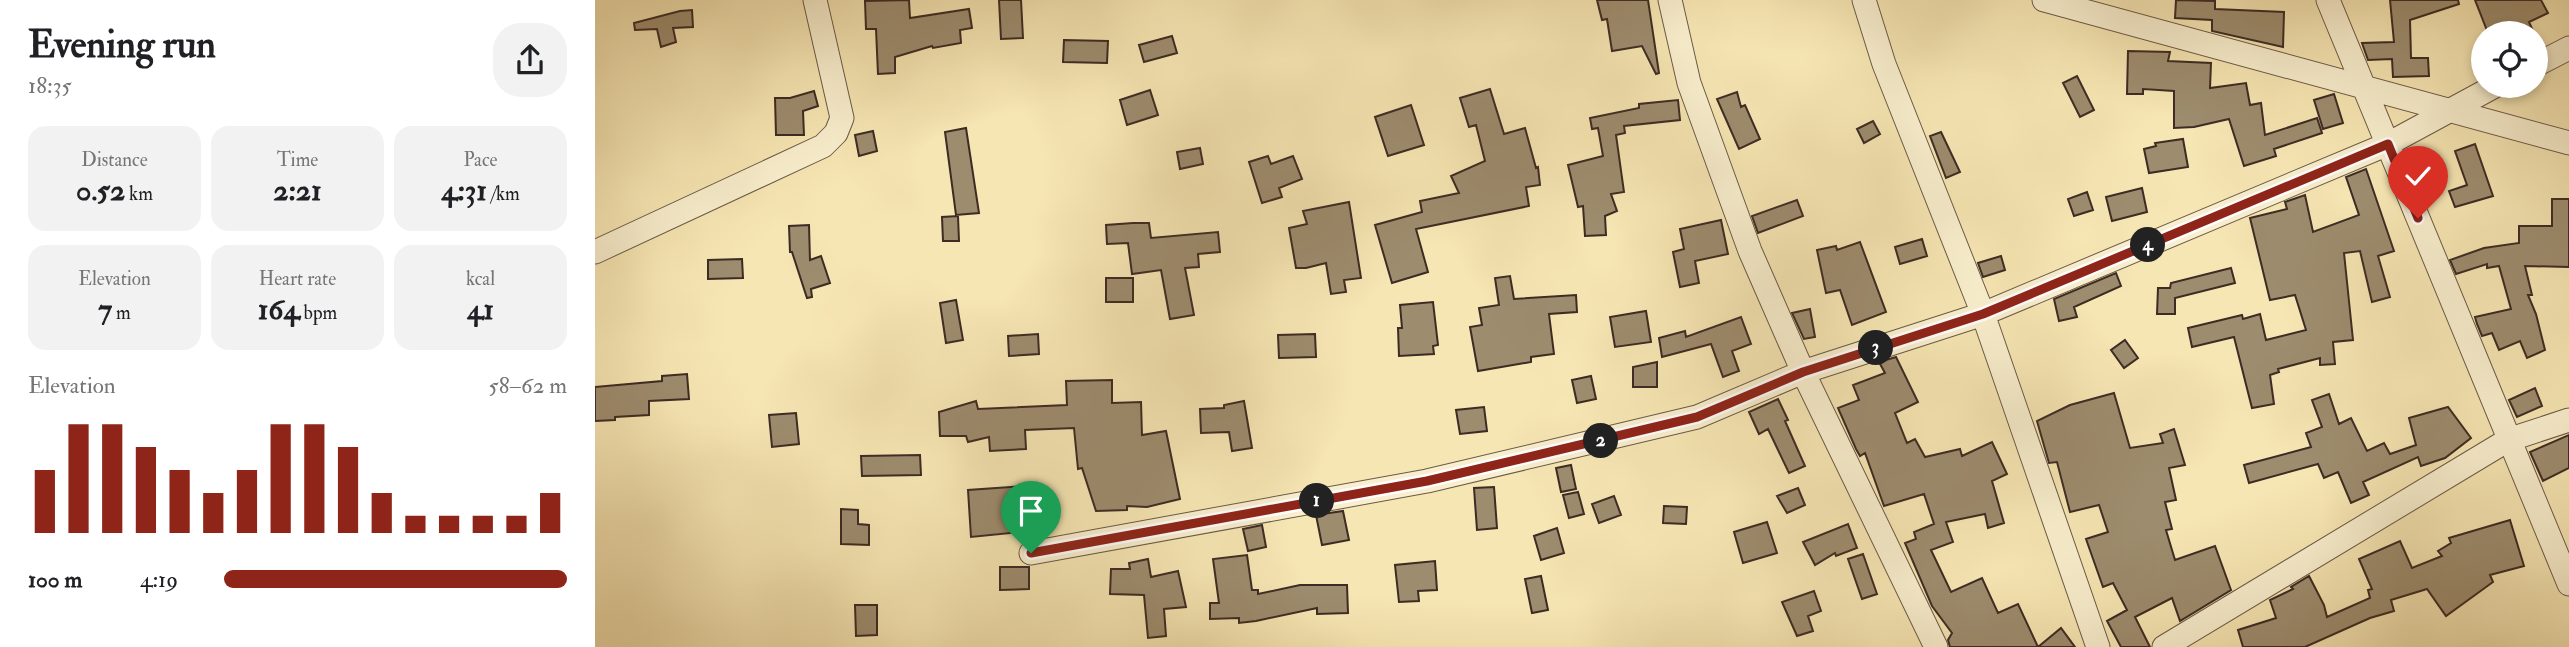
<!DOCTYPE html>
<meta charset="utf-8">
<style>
body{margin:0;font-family:"IM FELL Double Pica",serif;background:#f2f2f2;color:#202124;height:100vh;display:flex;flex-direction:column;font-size:26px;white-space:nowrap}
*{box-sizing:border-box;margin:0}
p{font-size:23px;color:#757577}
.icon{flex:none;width:38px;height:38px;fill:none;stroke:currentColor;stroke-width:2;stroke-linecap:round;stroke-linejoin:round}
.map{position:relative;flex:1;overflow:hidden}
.details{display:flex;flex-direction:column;background:#fff;width:595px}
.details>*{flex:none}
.controls{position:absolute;left:1876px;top:21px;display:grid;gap:14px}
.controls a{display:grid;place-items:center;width:77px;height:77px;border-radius:50%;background:#fff;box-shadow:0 4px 10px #0003;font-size:35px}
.pin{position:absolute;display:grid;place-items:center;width:60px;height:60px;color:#fff;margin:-72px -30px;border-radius:50% 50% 50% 0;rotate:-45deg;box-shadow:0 0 7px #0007}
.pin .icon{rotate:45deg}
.km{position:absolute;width:35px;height:35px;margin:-18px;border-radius:50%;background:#222;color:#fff;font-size:19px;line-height:35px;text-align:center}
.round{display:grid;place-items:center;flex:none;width:74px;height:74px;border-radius:28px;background:#f2f2f2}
.overview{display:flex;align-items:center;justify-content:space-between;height:119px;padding:0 28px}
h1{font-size:38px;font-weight:800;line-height:52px}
.stats{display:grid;grid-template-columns:repeat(3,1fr);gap:10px;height:119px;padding:7px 28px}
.stats div{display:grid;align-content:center;border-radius:18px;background:#f2f2f2;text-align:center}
.stats b{font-size:30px;font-weight:800}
.stats small{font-size:19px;font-weight:400}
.stats p{font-size:19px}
.chart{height:196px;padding:14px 28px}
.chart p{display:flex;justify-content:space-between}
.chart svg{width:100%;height:126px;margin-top:7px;stroke:#8f2418;stroke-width:6}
ul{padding:0 28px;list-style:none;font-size:23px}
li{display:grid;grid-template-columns:112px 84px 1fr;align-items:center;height:52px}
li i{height:18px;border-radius:9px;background:#8f2418}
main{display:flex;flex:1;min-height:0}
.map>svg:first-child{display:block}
.building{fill:#9d8c6e;stroke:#3d2b24;stroke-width:2}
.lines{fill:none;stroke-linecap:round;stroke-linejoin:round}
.street-casing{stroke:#6b5a48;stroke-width:25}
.street{stroke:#f9efce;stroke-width:23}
.route-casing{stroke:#fff;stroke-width:14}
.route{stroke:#8f2418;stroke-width:9}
</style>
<main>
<section class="details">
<div class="overview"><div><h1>Evening run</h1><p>18:35</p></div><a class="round"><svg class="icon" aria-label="share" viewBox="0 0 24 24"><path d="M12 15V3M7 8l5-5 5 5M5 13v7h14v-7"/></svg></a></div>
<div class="stats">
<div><p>Distance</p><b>0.52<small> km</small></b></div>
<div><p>Time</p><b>2:21</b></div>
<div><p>Pace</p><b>4:31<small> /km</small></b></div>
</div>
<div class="stats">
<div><p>Elevation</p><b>7<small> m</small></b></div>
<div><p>Heart rate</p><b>164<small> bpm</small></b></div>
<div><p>kcal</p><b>41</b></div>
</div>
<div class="chart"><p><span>Elevation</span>58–62 m</p>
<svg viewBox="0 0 160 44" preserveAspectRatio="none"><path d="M5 44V22M15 44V6M25 44V6M35 44V14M45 44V22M55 44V30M65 44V22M75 44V6M85 44V6M95 44V14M105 44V30M115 44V38M125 44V38M135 44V38M145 44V38M155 44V30"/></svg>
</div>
<ul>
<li><b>100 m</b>4:19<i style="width:100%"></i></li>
</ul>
</section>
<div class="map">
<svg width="1974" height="647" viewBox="0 0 1974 647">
<rect width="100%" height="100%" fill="#f6e6b3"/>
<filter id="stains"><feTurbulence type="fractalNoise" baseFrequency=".00286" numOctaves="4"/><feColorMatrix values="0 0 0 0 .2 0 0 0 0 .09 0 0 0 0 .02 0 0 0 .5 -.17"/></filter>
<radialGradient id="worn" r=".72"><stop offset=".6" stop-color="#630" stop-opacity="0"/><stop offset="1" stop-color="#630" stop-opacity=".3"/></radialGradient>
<!-- building -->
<path class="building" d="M 314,0 L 315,18 L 374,9 L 377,28 L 365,30 L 366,43 L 338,48 L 337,46 L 300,57 L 300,73 L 283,74 L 281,29 L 271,29 L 270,1 Z
M 404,0 L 426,0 L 428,38 L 406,39 Z
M 1002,0 L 1053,0 L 1064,73 L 1061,74 L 1047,46 L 1017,51 L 1012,19 L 1007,20 Z
M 1581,0 L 1620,1 L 1620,9 L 1689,12 L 1688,47 L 1617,31 L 1617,20 L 1580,18 Z
M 1795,0 L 1863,0 L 1864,4 L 1815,20 L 1816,58 L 1833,58 L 1834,76 L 1798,77 L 1797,59 L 1773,60 L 1767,43 L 1799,42 Z
M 1880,0 L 1946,0 L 1953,13 L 1934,22 L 1939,33 L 1893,33 Z
M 97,10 L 98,27 L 78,28 L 81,42 L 66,47 L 62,29 L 40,30 L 39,23 L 85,11 Z
M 577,36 L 582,53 L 549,62 L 544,45 Z
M 469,40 L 513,41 L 512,63 L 468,62 Z
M 1533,51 L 1575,52 L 1573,61 L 1616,63 L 1615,88 L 1651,83 L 1655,105 L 1666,103 L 1670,135 L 1722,118 L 1727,133 L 1679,149 L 1681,156 L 1649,166 L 1634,119 L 1599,127 L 1579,128 L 1579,91 L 1548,89 L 1548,94 L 1532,94 Z
M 1482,76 L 1499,110 L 1485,117 L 1468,83 Z
M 895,89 L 909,134 L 930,128 L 941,168 L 943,167 L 945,185 L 931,187 L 934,206 L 821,229 L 833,272 L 797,283 L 780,225 L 827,212 L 825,201 L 864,193 L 856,176 L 890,161 L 881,125 L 874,127 L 865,98 Z
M 555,90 L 563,115 L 532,125 L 525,100 Z
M 219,91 L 223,106 L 208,111 L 209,135 L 181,135 L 180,98 L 195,98 Z
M 1142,92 L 1146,107 L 1150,105 L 1165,139 L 1144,149 L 1122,99 Z
M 1739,94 L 1748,123 L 1728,129 L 1719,100 Z
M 1083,100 L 1085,120 L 1029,126 L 1030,133 L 1021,135 L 1029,192 L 1016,194 L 1022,211 L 1010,216 L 1011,235 L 990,236 L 988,206 L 983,207 L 973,165 L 1008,156 L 1003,128 L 997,129 L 995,118 L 1044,108 L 1044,104 Z
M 816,105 L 829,145 L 793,156 L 780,117 Z
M 1278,121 L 1285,134 L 1269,143 L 1262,129 Z
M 371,128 L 384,213 L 361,215 L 350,132 Z
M 278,131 L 282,151 L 264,156 L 260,135 Z
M 1346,132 L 1365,172 L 1351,178 L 1335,136 Z
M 1588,139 L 1593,167 L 1554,173 L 1549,149 L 1561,146 L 1560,143 Z
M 1880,144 L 1898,196 L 1860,207 L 1854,191 L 1872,185 L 1860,151 Z
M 605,148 L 608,164 L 585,169 L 582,152 Z
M 673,156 L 676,164 L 698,156 L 707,179 L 684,188 L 687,197 L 667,203 L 654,162 Z
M 1771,169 L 1799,251 L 1783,256 L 1795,297 L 1777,302 L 1765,251 L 1749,253 L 1758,340 L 1738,342 L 1740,364 L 1725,365 L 1725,358 L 1683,369 L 1684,372 L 1675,375 L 1679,404 L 1657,408 L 1639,337 L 1597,347 L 1593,328 L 1647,315 L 1648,319 L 1665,314 L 1671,340 L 1711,330 L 1700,295 L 1675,300 L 1655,218 L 1692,209 L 1690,202 L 1710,195 L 1718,232 L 1764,215 L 1751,177 Z
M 1547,188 L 1552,212 L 1517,221 L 1511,197 Z
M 1492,192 L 1498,210 L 1479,216 L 1473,199 Z
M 1957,199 L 1974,199 L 1974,267 L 1930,266 L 1937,295 L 1933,295 L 1941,314 L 1950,350 L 1932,358 L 1925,341 L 1904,350 L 1897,333 L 1887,336 L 1882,324 L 1880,317 L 1916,309 L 1904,266 L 1892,268 L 1892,264 L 1861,274 L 1855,260 L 1889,248 L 1924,243 L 1924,226 L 1957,226 Z
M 1202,200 L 1208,216 L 1163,233 L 1157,216 Z
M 754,202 L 766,278 L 749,280 L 751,292 L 736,294 L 731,263 L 711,268 L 701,268 L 694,228 L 712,224 L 708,211 Z
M 363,216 L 364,241 L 348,241 L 347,217 Z
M 1126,220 L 1133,254 L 1100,261 L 1104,283 L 1085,287 L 1078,252 L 1089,249 L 1085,229 Z
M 538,223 L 554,223 L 556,238 L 623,232 L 625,252 L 603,254 L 604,267 L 590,268 L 599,315 L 575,319 L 566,270 L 537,274 L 533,243 L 512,244 L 511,225 Z
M 214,225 L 215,260 L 226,256 L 235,283 L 216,289 L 217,297 L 212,298 L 197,252 L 195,252 L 194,226 Z
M 1327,239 L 1332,256 L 1305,264 L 1300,247 Z
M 1265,242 L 1291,312 L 1257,325 L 1245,290 L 1231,293 L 1222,250 L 1241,246 L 1242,250 Z
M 1406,256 L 1410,270 L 1388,277 L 1383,263 Z
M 147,259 L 148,278 L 113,279 L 113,260 Z
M 1636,268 L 1640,283 L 1580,298 L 1580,314 L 1562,314 L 1563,288 L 1575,288 L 1576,283 Z
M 1521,273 L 1526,286 L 1479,307 L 1482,317 L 1464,321 L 1459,299 Z
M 915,276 L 919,299 L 981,295 L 982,312 L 954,314 L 959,354 L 936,357 L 936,362 L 883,371 L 875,327 L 887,325 L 884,308 L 904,305 L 900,278 Z
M 511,278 L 538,278 L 538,302 L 511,302 Z
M 361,300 L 368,340 L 351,343 L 345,303 Z
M 838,302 L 843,345 L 838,346 L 839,354 L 804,356 L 803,328 L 807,328 L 805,305 Z
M 1215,309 L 1220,337 L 1209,339 L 1197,313 Z
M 1051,311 L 1056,342 L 1020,347 L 1015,317 Z
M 1146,317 L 1156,344 L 1137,351 L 1144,371 L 1128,377 L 1116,344 L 1067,357 L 1064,338 L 1090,331 L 1091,337 Z
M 443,334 L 444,354 L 414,356 L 413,336 Z
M 720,334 L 721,357 L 684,358 L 683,335 Z
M 1530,340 L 1543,358 L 1529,368 L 1516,350 Z
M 1301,357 L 1323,402 L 1300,413 L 1312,443 L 1320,439 L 1330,457 L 1365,449 L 1367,456 L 1397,442 L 1412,474 L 1397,481 L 1409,523 L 1393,528 L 1390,514 L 1351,522 L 1358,542 L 1336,550 L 1356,592 L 1387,578 L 1403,613 L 1423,604 L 1443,647 L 1466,628 L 1480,647 L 1355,647 L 1353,640 L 1357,633 L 1337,606 L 1310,543 L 1321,539 L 1319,532 L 1339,524 L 1329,494 L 1289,506 L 1270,453 L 1265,456 L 1261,449 L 1243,408 L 1264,400 L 1258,385 L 1290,373 L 1284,362 Z
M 1062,362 L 1062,387 L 1038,387 L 1038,367 Z
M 92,374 L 94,399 L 54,401 L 54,415 L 20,417 L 20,420 L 0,421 L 0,387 L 67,381 L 67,376 Z
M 996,376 L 1001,399 L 982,403 L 977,380 Z
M 517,380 L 517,403 L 546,402 L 547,435 L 571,431 L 585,499 L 552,507 L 532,506 L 532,510 L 501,511 L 487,468 L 483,469 L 479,428 L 430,430 L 431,449 L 395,451 L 394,437 L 373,442 L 371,436 L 345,436 L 344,412 L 381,401 L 383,409 L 472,405 L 471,381 Z
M 1940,388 L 1947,406 L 1922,417 L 1914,400 Z
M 1519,393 L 1535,448 L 1568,443 L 1565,434 L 1579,429 L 1590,465 L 1574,468 L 1581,500 L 1570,502 L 1577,529 L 1571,530 L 1580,560 L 1620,546 L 1636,590 L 1585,621 L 1577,598 L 1540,617 L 1555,647 L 1526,647 L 1512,621 L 1532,610 L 1518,583 L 1508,587 L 1491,539 L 1513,532 L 1504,505 L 1475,512 L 1462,462 L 1454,463 L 1442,421 L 1475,405 Z
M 1734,394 L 1744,424 L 1756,418 L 1772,451 L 1789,443 L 1795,454 L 1821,445 L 1814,418 L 1853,407 L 1876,438 L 1850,458 L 1826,466 L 1823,457 L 1768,482 L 1774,495 L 1756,503 L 1743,472 L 1729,478 L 1723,464 L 1654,483 L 1649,465 L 1716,447 L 1711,433 L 1727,427 L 1717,400 Z
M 1183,399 L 1193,420 L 1190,421 L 1210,466 L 1194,473 L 1173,429 L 1164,434 L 1154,412 Z
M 649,401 L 657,448 L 637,451 L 634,432 L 606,433 L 605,409 L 629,408 L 629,405 Z
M 889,407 L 892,431 L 865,434 L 861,410 Z
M 201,413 L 204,444 L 177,447 L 174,415 Z
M 1974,435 L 1974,468 L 1948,481 L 1935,452 Z
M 325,455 L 326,475 L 267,476 L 266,456 Z
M 976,465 L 981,489 L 966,492 L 961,468 Z
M 443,485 L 446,530 L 376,537 L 373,490 Z
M 899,487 L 902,528 L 882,530 L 879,488 Z
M 1203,488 L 1210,505 L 1192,513 L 1182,496 Z
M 983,492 L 989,514 L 974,518 L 968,495 Z
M 1019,496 L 1026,515 L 1004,523 L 997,504 Z
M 1069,506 L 1092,507 L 1091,524 L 1068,523 Z
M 246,509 L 263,510 L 263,524 L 274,525 L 274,545 L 246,544 Z
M 748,511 L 754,540 L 727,545 L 721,515 Z
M 1915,520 L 1929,566 L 1895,575 L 1898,582 L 1851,616 L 1832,589 L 1796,600 L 1799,611 L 1775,618 L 1710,647 L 1648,647 L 1643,630 L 1681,618 L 1675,600 L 1698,589 L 1696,587 L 1714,576 L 1729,605 L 1732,617 L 1775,598 L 1773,590 L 1777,589 L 1764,559 L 1805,541 L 1817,568 L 1847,556 L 1843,551 L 1856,543 L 1854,538 Z
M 1172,522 L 1182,553 L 1148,563 L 1139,532 Z
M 1253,524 L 1262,548 L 1241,556 L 1240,553 L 1220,565 L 1208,542 Z
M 667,525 L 671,547 L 653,551 L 648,529 Z
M 962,528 L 969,553 L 946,560 L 939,536 Z
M 1268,554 L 1282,594 L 1267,599 L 1253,559 Z
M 652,555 L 657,590 L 663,590 L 663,594 L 705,585 L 752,585 L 753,613 L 722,614 L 722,608 L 661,621 L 644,623 L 644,618 L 615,619 L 615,603 L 624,603 L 618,559 Z
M 553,559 L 556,577 L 583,571 L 591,607 L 569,609 L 571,636 L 553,638 L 549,595 L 515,594 L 516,569 L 535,569 L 534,563 Z
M 840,561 L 842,590 L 823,591 L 824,601 L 804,602 L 800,565 Z
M 405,567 L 434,567 L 434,589 L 405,590 Z
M 946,576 L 953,610 L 937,613 L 930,579 Z
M 1219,591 L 1226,611 L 1213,616 L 1218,631 L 1202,636 L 1187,602 Z
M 260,605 L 282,605 L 282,635 L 261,636 Z"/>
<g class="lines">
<!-- street casing -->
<g class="street-casing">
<path id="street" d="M 1075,0 L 1094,83 L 1155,251 L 1208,372 L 1341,647
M 1269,0 L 1289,64 L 1388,314 L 1503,647
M 1449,0 L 1974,143
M 1733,0 L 1974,584
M 1941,65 L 1974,48
M 0,252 L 228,146 L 241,133 L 247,118 L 220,0
M 436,553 L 832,481 L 1102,417 L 1208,372 L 1388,314 L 1793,144 L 1900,86
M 1569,647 L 1913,440 L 1974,420"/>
</g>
<!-- street -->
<use href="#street" class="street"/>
</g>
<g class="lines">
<!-- route casing -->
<g class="route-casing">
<path id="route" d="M 436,553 L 832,481 L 1102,417 L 1208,372 L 1388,314 L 1793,144 L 1823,218"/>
</g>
<!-- route -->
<use href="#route" class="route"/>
</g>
<rect width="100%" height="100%" filter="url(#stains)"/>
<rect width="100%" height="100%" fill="url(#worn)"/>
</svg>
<div class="controls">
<a><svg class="icon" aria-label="locate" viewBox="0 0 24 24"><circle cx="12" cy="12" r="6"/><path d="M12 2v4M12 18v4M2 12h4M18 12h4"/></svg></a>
</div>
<div class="pin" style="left:436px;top:553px;background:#1e9e55"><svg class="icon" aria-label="arrive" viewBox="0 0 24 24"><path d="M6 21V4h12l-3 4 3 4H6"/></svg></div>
<div class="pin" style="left:1823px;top:218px;background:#d93025"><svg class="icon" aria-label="check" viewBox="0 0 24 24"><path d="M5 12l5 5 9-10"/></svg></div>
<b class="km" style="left:722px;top:501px">1</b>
<b class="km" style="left:1006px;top:441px">2</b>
<b class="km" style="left:1281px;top:348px">3</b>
<b class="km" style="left:1553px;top:245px">4</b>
</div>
</main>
